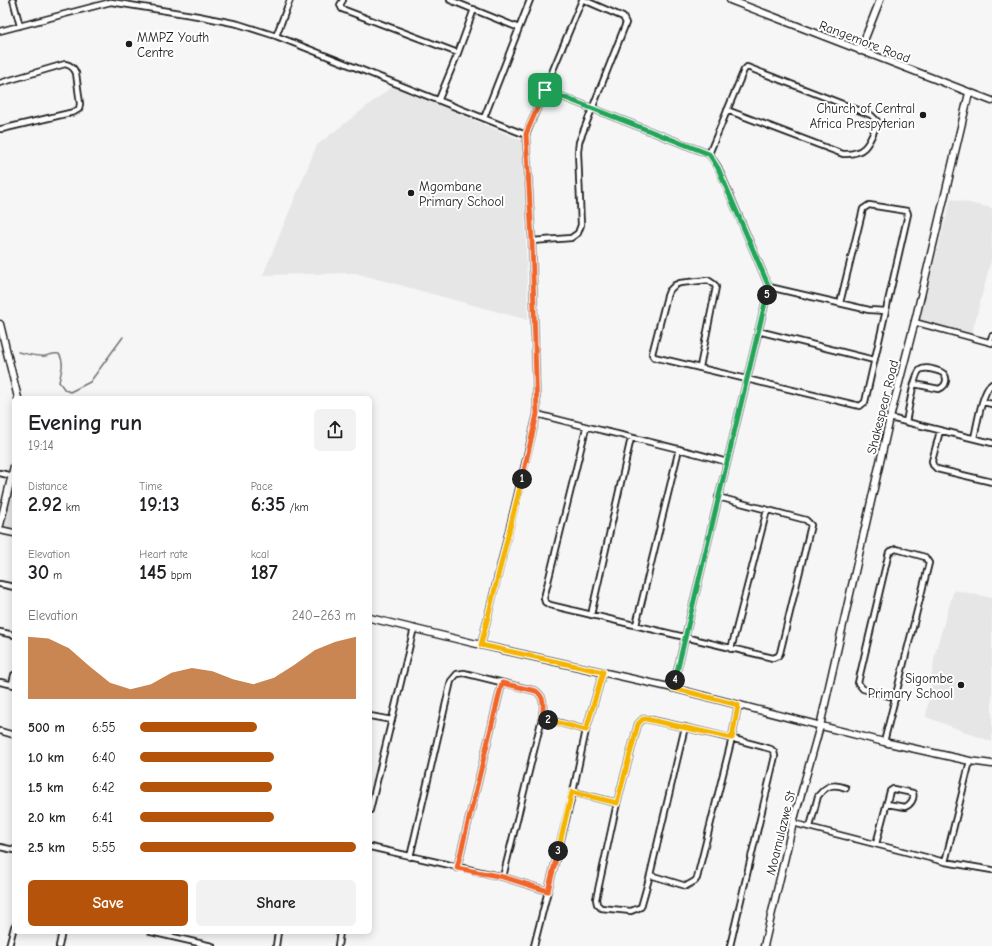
<!DOCTYPE html>
<meta charset="utf-8">
<style>
body{margin:0;font-family:"Comic Neue",sans-serif;background:#f2f2f2;color:#202124;height:100vh;display:flex;flex-direction:column;font-size:15px;white-space:nowrap}
*{box-sizing:border-box;margin:0}
p{font-size:13px;color:#757577}
.icon{flex:none;width:22px;height:22px;fill:none;stroke:currentColor;stroke-width:2;stroke-linecap:round;stroke-linejoin:round}
.map{position:relative;flex:1;overflow:hidden}
.sheet{position:absolute;left:12px;top:396px;width:360px;height:538px;display:flex;flex-direction:column;background:#fff;border-radius:6px;box-shadow:0 2px 10px #0003}
.sheet>*{flex:none}
.pin{position:absolute;display:grid;place-items:center;width:34px;height:34px;color:#fff;margin:-17px;border-radius:8px;box-shadow:0 2px 6px #0006}
.km{position:absolute;width:20px;height:20px;margin:-10px;border-radius:50%;background:#222;color:#fff;font-size:11px;line-height:20px;text-align:center}
.round{display:grid;place-items:center;flex:none;width:42px;height:42px;border-radius:6px;background:#f2f2f2}
.headline{display:flex;align-items:center;justify-content:space-between;height:68px;padding:0 16px}
h1{font-size:22px;font-weight:600;line-height:30px}
.figures{display:grid;grid-template-columns:repeat(3,1fr);gap:6px;height:68px;padding:4px 16px}
.figures div{display:grid;align-content:center}
.figures b{font-size:20px;font-weight:600}
.figures small{font-size:11px;font-weight:400}
.figures p{font-size:11px}
.chart{height:112px;padding:8px 16px}
.chart p{display:flex;justify-content:space-between}
.chart svg{width:100%;height:72px;margin-top:4px;fill:#b45309;opacity:.7}
.cta{display:flex;gap:8px;margin-top:auto;padding:8px 16px}
.cta a{flex:1;height:46px;border-radius:6px;background:#b45309;color:#fff;font-size:16px;font-weight:600;line-height:46px;text-align:center}
.cta a+a{background:#f2f2f2;color:#202124}
ul{padding:0 16px;list-style:none;font-size:13px}
li{display:grid;grid-template-columns:64px 48px 1fr;align-items:center;height:30px}
li i{height:10px;border-radius:5px;background:#b45309}
.map>svg:first-child{display:block}
.built{fill:#e6e6e6}
.lines{fill:none;stroke-linecap:round;stroke-linejoin:round}
.stream{stroke:#727272;stroke-width:1.5}
.street-casing{stroke:#1c1c1c;stroke-width:8}
.secondary-casing{stroke:#1c1c1c;stroke-width:9}
.street{stroke:#fff;stroke-width:4.5}
.secondary{stroke:#fff;stroke-width:6}
.split-1-casing{stroke:#fff;stroke-width:8}
.split-2-casing{stroke:#fff;stroke-width:8}
.split-3-casing{stroke:#fff;stroke-width:8}
.split-4-casing{stroke:#fff;stroke-width:8}
.split-5-casing{stroke:#fff;stroke-width:8}
.split-6-casing{stroke:#fff;stroke-width:8}
.split-1{stroke:#f0652b;stroke-width:5}
.split-2{stroke:#f5b400;stroke-width:5}
.split-3{stroke:#f0652b;stroke-width:5}
.split-4{stroke:#f5b400;stroke-width:5}
.split-5{stroke:#22a559;stroke-width:5}
.split-6{stroke:#22a559;stroke-width:5}
.poi-dot{fill:#1c1c1c;stroke:#fff;stroke-width:1.5}
.labels{text-anchor:middle;stroke-width:4;stroke-linejoin:round;paint-order:stroke}
.poi-label{font-size:13px;fill:#1c1c1c;stroke:#fff;text-anchor:start}
.street-label{font-size:13px;fill:#1c1c1c;stroke:#fff}
</style>
<div class="map">
<svg width="992" height="946" viewBox="0 0 992 946">
<rect width="100%" height="100%" fill="#f6f6f6"/>
<filter id="ink" filterUnits="userSpaceOnUse"><feTurbulence type="fractalNoise" baseFrequency=".025" numOctaves="2"/><feDisplacementMap in="SourceGraphic" scale="8" xChannelSelector="R" yChannelSelector="G"/><feConvolveMatrix kernelMatrix="1 2 1 2 8 2 1 2 1" color-interpolation-filters="sRGB"/></filter>
<g filter="url(#ink)">
<!-- built -->
<path class="built" d="M 393,86 L 523,141 L 528,320 L 355,273 L 263,275 L 317,145 Z
M 951,199 L 992,208 L 992,257 L 972,333 L 919,321 Z
M 14,476 L 14,531 L 1,528 Z
M 954,590 L 992,598 L 992,742 L 926,717 L 935,653 Z"/>
<g class="lines">
<!-- stream -->
<path class="stream" d="M 18,352 C 27,354 37,357 45,356 C 51,355 53,353 59,354 C 65,363 61,372 59,382 L 65,390 L 70,392 L 90,382 L 123,337"/>
<!-- street casing -->
<g class="street-casing">
<path id="street" d="M 13,0 L 20,26
M 343,0 L 340,5 L 342,9 L 458,53
M 450,0 L 519,28
M 0,31 L 111,2 L 198,16 L 238,24 L 276,36 L 526,135
M 276,36 L 290,0
M 0,83 L 65,64 C 71,65 74,68 76,73 L 80,104 L 79,109 L 74,112 L 2,129 L 0,129
M 545,90 L 709,154 L 718,167 L 769,287 L 673,688
M 439,99 L 458,53 L 474,9
M 484,118 L 530,0
M 709,154 L 744,70 L 747,67 L 871,115 L 877,121 L 877,124 C 869,143 866,155 843,154 L 727,110
M 532,241 L 571,238 L 578,233 L 581,225 L 578,152 L 579,142 L 626,23 L 623,17 L 584,0
M 769,287 L 869,310 L 886,311
M 914,322 L 992,343
M 758,331 L 874,360
M 990,342 L 992,336
M 700,367 L 716,287 L 714,284 L 708,280 L 680,283 L 675,285 L 669,291 L 667,296 L 652,354 L 654,357 L 860,406 L 865,402 L 908,214 L 907,211 L 869,205 L 863,209 L 840,303
M 983,402 L 992,404
M 537,414 C 600,431 664,444 727,462
M 890,418 L 992,443
M 906,422 C 908,413 914,374 920,370 C 926,366 935,370 941,372 C 949,376 947,386 939,389 L 914,384
M 586,428 L 544,598 L 545,602 L 550,605 L 773,658 L 778,656 L 780,653 L 811,525 L 806,520 L 718,497
M 940,431 L 932,461 L 933,465 L 937,469 L 992,482
M 974,438 C 977,426 982,390 992,384
M 0,473 L 12,476
M 0,584 L 14,587
M 591,615 L 631,438
M 636,625 L 679,449
M 0,632 L 14,635
M 481,645 L 537,414 L 532,241 L 526,135 L 582,0
M 731,649 L 767,510
M 0,682 L 14,685
M 12,684 L 14,675
M 370,716 L 392,720
M 542,718 L 586,730
M 685,727 L 650,875 L 641,907 L 631,911 L 601,908 L 597,904 L 596,899 L 617,803 L 638,724 L 643,719 L 647,719 C 688,728 730,737 771,749 L 774,752 L 775,756 L 730,946
M 0,731 L 14,735
M 884,742 L 929,563 L 925,557 L 896,549 L 889,552 L 858,683 L 863,689 L 896,698
M 573,792 L 617,803
M 370,810 L 414,628
M 793,823 L 945,862 L 992,870
M 810,827 L 818,796 C 827,785 833,783 846,788
M 876,844 L 890,791 L 893,789 L 913,793 C 915,799 910,805 905,807 L 887,804
M 0,847 L 14,850
M 370,847 L 503,877 L 548,891
M 410,857 L 451,681 L 457,674 L 464,673 L 536,691 C 546,698 543,708 542,718 L 503,877
M 945,862 L 970,761
M 457,868 L 502,683
M 650,875 L 686,886 L 695,881 L 697,878 L 732,738 L 738,705
M 151,932 L 212,946
M 9,946 L 14,927
M 59,946 L 62,932
M 276,946 L 278,932
M 338,946 L 340,932
M 534,946 L 573,792 L 586,730 L 603,672"/>
</g>
<!-- secondary casing -->
<g class="secondary-casing">
<path id="secondary" d="M 730,0 L 992,101
M 860,51 L 880,0
M 0,324 L 18,398
M 0,525 L 14,466
M 0,530 L 14,533
M 370,618 L 481,645 L 673,688 L 884,742 L 970,761 L 992,764
M 764,946 L 793,823 L 820,726 L 890,418 L 916,317 L 969,93"/>
</g>
<!-- street -->
<use href="#street" class="street"/>
<!-- secondary -->
<use href="#secondary" class="secondary"/>
</g>
</g>
<g class="lines" filter="url(#ink)">
<!-- split-1 casing -->
<g class="split-1-casing">
<path id="split-1" d="M 522,479 L 537,414 L 532,241 L 526,134 L 545,90"/>
</g>
<!-- split-2 casing -->
<g class="split-2-casing">
<path id="split-2" d="M 522,479 L 481,645 L 603,672 L 586,730 L 548,720"/>
</g>
<!-- split-3 casing -->
<g class="split-3-casing">
<path id="split-3" d="M 548,720 L 542,718 C 543,708 546,698 536,691 L 502,683 L 457,868 L 503,877 L 548,891 L 558,851"/>
</g>
<!-- split-4 casing -->
<g class="split-4-casing">
<path id="split-4" d="M 558,851 L 572,792 L 617,803 L 638,724 L 643,719 L 646,719 L 732,738 L 738,705 L 673,688 L 675,680"/>
</g>
<!-- split-5 casing -->
<g class="split-5-casing">
<path id="split-5" d="M 675,680 L 767,295"/>
</g>
<!-- split-6 casing -->
<g class="split-6-casing">
<path id="split-6" d="M 545,90 L 709,154 L 718,168 L 769,287 L 767,295"/>
</g>
<!-- split-1 -->
<use href="#split-1" class="split-1"/>
<!-- split-2 -->
<use href="#split-2" class="split-2"/>
<!-- split-3 -->
<use href="#split-3" class="split-3"/>
<!-- split-4 -->
<use href="#split-4" class="split-4"/>
<!-- split-5 -->
<use href="#split-5" class="split-5"/>
<!-- split-6 -->
<use href="#split-6" class="split-6"/>
</g>
<!-- markers -->
<g class="poi-dot">
<circle cx="129" cy="44" r="4"/>
<circle cx="923" cy="115" r="4"/>
<circle cx="411" cy="193" r="4"/>
<circle cx="961" cy="685" r="4"/>
</g>
<g class="labels">
<!-- poi labels -->
<g class="poi-label">
<text x="137" y="42">MMPZ Youth<tspan x="137" dy="15">Centre</tspan></text>
<text x="915" y="113" text-anchor="end">Church of Central<tspan x="915" dy="15">Africa Prespyterian</tspan></text>
<text x="419" y="191">Mgombane<tspan x="419" dy="15">Primary School</tspan></text>
<text x="953" y="683" text-anchor="end">Sigombe<tspan x="953" dy="15">Primary School</tspan></text>
</g>
<!-- street labels -->
<g class="street-label">
<text transform="translate(865 41) rotate(21)" y="5">Rangemore Road</text>
<text transform="translate(882 407) rotate(-76)" y="5">Shakespear Road</text>
<text transform="translate(780 833) rotate(-76)" y="5">Moamulazwe St</text>
</g>
</g>
</svg>
<div class="pin" style="left:545px;top:90px;background:#1e9e55"><svg class="icon" aria-label="arrive" viewBox="0 0 24 24"><path d="M6 21V4h12l-3 4 3 4H6"/></svg></div>
<b class="km" style="left:522px;top:479px">1</b>
<b class="km" style="left:548px;top:720px">2</b>
<b class="km" style="left:558px;top:851px">3</b>
<b class="km" style="left:675px;top:680px">4</b>
<b class="km" style="left:767px;top:295px">5</b>
<section class="sheet">
<div class="headline"><div><h1>Evening run</h1><p>19:14</p></div><a class="round"><svg class="icon" aria-label="share" viewBox="0 0 24 24"><path d="M12 15V3M7 8l5-5 5 5M5 13v7h14v-7"/></svg></a></div>
<div class="figures">
<div><p>Distance</p><b>2.92<small> km</small></b></div>
<div><p>Time</p><b>19:13</b></div>
<div><p>Pace</p><b>6:35<small> /km</small></b></div>
</div>
<div class="figures">
<div><p>Elevation</p><b>30<small> m</small></b></div>
<div><p>Heart rate</p><b>145<small> bpm</small></b></div>
<div><p>kcal</p><b>187</b></div>
</div>
<div class="chart"><p><span>Elevation</span>240–263 m</p>
<svg viewBox="0 0 160 44" preserveAspectRatio="none"><path d="M0 44V6L10 7L20 13L30 24L40 34L50 38L60 35L70 28L80 25L90 27L100 32L110 35L120 31L130 23L140 14L150 9L160 6V44z"/></svg>
</div>
<ul>
<li><b>500 m</b>6:55<i style="width:54%"></i></li>
<li><b>1.0 km</b>6:40<i style="width:62%"></i></li>
<li><b>1.5 km</b>6:42<i style="width:61%"></i></li>
<li><b>2.0 km</b>6:41<i style="width:62%"></i></li>
<li><b>2.5 km</b>5:55<i style="width:100%"></i></li>
</ul>
<div class="cta"><a>Save</a><a>Share</a></div>
</section>
</div>
